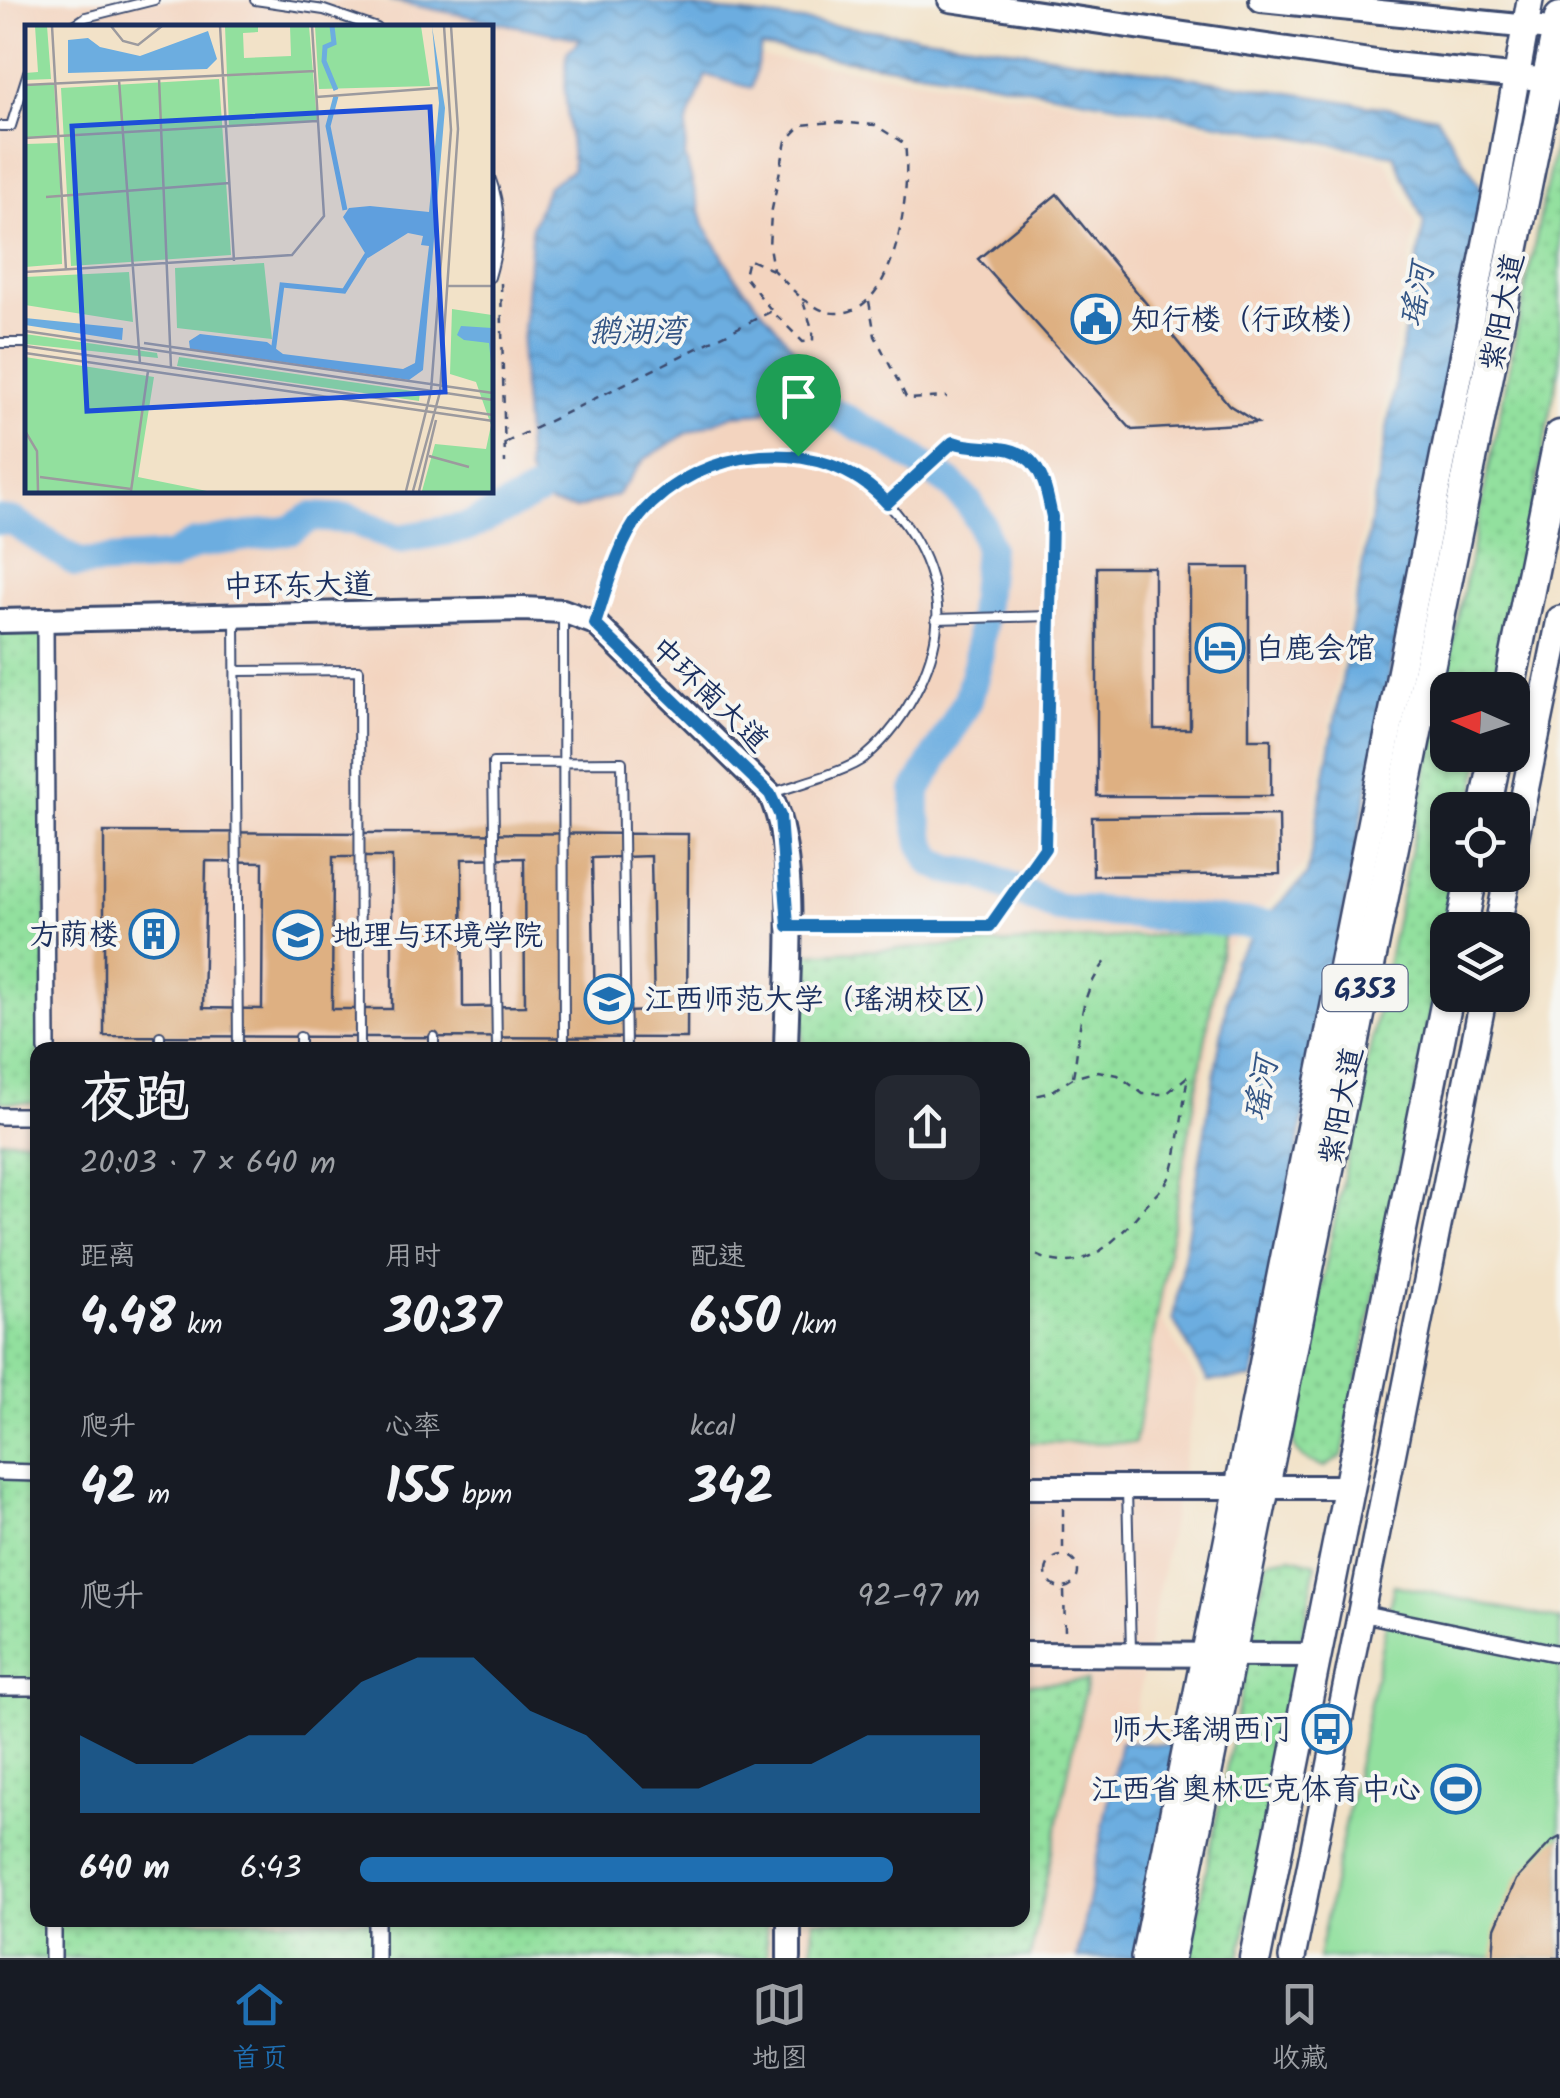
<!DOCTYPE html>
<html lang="zh">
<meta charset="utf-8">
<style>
body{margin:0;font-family:Kalam,"LXGW WenKai TC",sans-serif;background:#242831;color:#f1f3f6;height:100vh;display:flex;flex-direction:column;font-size:38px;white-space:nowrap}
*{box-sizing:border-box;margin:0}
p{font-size:32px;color:#9ea1a6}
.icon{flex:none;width:55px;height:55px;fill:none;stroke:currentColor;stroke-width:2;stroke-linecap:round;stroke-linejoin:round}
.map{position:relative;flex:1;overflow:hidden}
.side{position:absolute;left:30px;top:1042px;width:1000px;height:885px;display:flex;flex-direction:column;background:#171b24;border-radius:20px;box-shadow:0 2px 8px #0004}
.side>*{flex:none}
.needle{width:65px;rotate:273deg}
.tools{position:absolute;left:1430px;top:672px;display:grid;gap:20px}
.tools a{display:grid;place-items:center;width:100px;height:100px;border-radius:20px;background:#171b24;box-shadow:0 2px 8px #0004;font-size:50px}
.pin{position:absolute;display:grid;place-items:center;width:85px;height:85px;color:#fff;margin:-102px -42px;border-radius:50% 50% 50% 0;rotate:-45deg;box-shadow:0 0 10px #0007}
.pin .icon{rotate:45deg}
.round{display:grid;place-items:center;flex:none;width:105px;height:105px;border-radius:20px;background:#242831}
.head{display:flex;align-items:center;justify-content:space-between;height:170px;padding:0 50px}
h1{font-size:55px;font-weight:700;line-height:75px}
.metrics{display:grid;grid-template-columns:repeat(3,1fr);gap:15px;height:170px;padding:10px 50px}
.metrics div{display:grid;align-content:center}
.metrics b{font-size:50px;font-weight:700}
.metrics small{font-size:28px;font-weight:400}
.metrics p{font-size:28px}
.chart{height:280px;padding:20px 50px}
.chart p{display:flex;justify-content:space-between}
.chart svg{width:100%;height:180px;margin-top:10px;fill:#1f6fb2;opacity:.7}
ul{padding:0 50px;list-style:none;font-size:32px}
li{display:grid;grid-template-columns:160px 120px 1fr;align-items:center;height:75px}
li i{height:25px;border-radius:12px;background:#1f6fb2}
.tab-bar{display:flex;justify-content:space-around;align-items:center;height:140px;border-top:2px solid #363941;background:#171b24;font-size:28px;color:#9ea1a6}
.tab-bar a{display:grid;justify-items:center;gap:5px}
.tab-bar .active{color:#1f6fb2}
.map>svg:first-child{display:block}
.built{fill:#f3d4bf;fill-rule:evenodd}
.grass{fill:url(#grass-dots);stroke:#56887e;stroke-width:2.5}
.pitch{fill:#92e09e;stroke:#56887e;stroke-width:2.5}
.water{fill:url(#water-waves);stroke:#446e9f;stroke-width:2.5}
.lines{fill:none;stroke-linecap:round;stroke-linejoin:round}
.river{stroke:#6cade0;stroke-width:30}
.building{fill:#deb082;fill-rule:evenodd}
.lane-casing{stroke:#3b4a6e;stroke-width:12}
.street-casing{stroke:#3b4a6e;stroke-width:20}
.secondary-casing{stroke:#3b4a6e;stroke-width:28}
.primary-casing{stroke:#3b4a6e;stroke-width:30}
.highway-casing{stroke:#3b4a6e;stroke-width:35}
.path{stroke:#3b4a6e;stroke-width:2.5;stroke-dasharray:8 8;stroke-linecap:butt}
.lane{stroke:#fff;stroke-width:8}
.street{stroke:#fff;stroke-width:15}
.secondary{stroke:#fff;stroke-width:22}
.primary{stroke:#fff;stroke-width:25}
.highway{stroke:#fff;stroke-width:30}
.route-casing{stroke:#fff;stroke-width:20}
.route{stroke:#1f6fb2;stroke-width:12}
.labels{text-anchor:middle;stroke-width:8;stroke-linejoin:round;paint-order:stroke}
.shield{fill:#f6f6f2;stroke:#5d6b8a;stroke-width:2.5}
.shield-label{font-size:28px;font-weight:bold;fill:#1b2f5e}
.street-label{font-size:30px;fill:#1b2f5e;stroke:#f6f6f2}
.poi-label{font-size:30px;fill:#1b2f5e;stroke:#f6f6f2;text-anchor:start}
.water-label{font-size:32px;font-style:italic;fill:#335585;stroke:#f6f6f2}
.inset-river{fill:none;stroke:#6cade0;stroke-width:5}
.inset-road{fill:none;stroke:#9c9a9e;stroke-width:2.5}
.view{fill:#1d4ed8;fill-opacity:0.15;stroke:#1d4ed8;stroke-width:5}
.inset-edge{fill:none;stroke:#1b2f5e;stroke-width:5}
</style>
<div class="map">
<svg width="1560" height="1958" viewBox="0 0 1560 1958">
<defs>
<pattern id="grass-dots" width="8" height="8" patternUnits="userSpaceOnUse" patternTransform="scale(2.5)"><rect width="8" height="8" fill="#92e09e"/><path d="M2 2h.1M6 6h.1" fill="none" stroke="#7dc08a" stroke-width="1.8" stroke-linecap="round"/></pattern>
<pattern id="water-waves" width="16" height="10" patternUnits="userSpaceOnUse" patternTransform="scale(2.5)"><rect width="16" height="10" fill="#6cade0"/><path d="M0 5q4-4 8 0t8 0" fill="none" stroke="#588db9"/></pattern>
</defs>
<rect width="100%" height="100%" fill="#f6f6f2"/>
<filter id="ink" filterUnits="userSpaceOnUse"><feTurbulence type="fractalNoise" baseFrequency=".01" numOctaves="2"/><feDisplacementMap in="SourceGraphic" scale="20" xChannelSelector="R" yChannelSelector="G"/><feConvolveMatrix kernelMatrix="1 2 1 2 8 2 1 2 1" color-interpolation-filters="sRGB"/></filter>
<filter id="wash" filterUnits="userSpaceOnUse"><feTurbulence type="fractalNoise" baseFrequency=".0048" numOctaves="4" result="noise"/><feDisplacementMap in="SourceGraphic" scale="40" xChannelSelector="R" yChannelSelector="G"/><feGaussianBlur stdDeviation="2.25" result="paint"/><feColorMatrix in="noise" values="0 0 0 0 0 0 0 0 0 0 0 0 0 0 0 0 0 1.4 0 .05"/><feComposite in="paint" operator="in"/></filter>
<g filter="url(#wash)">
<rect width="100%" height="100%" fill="#f2e2c8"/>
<!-- built -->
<path class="built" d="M 0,0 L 364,0 L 1078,102 L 1385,159 L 1416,224 L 1305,864 L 1226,948 L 1162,1320 L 1198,1383 L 1089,1958 L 0,1958 ZM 28,28 L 490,28 L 490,490 L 28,490 ZM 38,1050 L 1022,1050 L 1022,1920 L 38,1920 Z"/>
<!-- grass -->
<path class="grass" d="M 1556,139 L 1560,139 L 1560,365 L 1495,690 L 1448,690 L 1448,755 L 1482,755 L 1471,810 L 1448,810 L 1448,875 L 1458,875 L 1342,1457 L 1324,1467 C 1298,1457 1291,1454 1293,1425 Z
M 0,621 L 45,621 L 47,1050 L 38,1050 L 37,1103 L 0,1102 Z
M 1224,932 L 1135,1443 L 1023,1442 L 1022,1050 L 803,1050 L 802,954 Z
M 0,1140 L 38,1140 L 38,1920 L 766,1920 L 767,1958 L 0,1958 Z
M 1291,1557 L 1316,1564 L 1240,1958 L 1189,1958 L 1267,1561 Z
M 1087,1681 L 1030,1958 L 812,1958 L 813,1920 L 1022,1920 L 1023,1684 Z"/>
<!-- pitch -->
<path class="pitch" d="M 1394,1585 L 1560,1620 L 1560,1958 L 1318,1958 Z"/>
<!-- water -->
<path class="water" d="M 388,0 L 637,0 L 979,44 L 1436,116 L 1484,192 L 1253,1378 L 1208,1381 L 1173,1319 L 1234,960 L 1274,909 L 1307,876 L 1424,223 L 1394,155 L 988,81 L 761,47 L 752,88 L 706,75 L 687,123 L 685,156 L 704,225 L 736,278 L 806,363 L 807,383 L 794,400 L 760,413 L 733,415 L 689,432 L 645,459 L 617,495 L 576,509 L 551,504 L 538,492 L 528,471 L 521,357 L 532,226 L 548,186 L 573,169 L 565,92 L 567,52 L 581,39 Z
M 1120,1742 L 1182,1746 L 1139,1958 L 1077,1958 Z"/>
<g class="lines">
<!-- river -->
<path class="river" d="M 765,376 L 891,443 L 952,485 L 969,503 L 981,523 L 988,547 L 978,661 L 968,700 L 916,791 L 916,814 L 922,843 L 932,862 L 950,870 L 980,874 L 1058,908 L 1303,928
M 0,520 L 14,522 L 78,563 L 170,557 L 195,544 L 291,530 L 311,517 L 351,519 L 399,539 L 468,527 L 538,492"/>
</g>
<g id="blocks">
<!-- building -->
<path class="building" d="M 1057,194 L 1229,405 L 1257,423 L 1132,430 L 978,259 Z
M 1097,567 L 1154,567 L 1154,729 L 1190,729 L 1190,568 L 1249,568 L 1249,739 L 1271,739 L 1271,796 L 1097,796 Z
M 1279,815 L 1280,874 L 1093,876 L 1092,817 Z
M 104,832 L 688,834 L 687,1038 L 104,1036 ZM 651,856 L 654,1011 L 595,1013 L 592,858 ZM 333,857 L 392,857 L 392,1009 L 332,1009 ZM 524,858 L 525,1006 L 463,1007 L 462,859 ZM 206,861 L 263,862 L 262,1009 L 203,1008 Z
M 1560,1837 L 1560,1958 L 1493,1958 L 1495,1928 L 1516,1880 L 1551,1842 Z"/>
</g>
</g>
<g filter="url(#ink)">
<use href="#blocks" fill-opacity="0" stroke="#3b4a6e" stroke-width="2.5"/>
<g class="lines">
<!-- lane casing -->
<g class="lane-casing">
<path id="lane" d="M 255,0 L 324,10 L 377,28
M 70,28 L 86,17 L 154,0
M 0,126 L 11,126 L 28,72
M 490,177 C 503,210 500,243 490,277
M 0,343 L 28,343
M 563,615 L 564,1050
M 596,619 C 607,587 617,550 636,521 C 652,496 675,484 701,471 C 802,421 918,489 936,598 C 945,653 906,723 865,757 C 849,771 795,785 773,793
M 936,619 L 1051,616
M 235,620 L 238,1050
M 236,671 L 359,670 L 360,1050
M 795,926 L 990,926 L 1045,848 L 1049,794 L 1052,517 C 1045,483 1041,452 1000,448 C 983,446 970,448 953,442 L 887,503
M 160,1036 L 160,1050
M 300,1037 L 300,1050
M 434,1050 L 434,1037
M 497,1050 L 493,763 L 622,762 L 626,1050
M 1127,1489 L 1131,1650"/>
</g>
<!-- street casing -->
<g class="street-casing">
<path id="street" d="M 45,621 L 47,1050
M 0,1116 L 38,1116
M 0,1472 L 38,1473
M 1360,1613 L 1560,1654
M 0,1687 L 38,1687
M 53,1920 L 53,1958
M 376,1920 L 376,1958"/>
</g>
<!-- secondary casing -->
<g class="secondary-casing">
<path id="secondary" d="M 950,0 L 1383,63 L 1560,81
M 1261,0 L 1560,30
M 0,621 L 523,609 L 563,611 L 595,623 L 770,794 C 800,859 787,977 786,1050
M 1022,1487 L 1349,1487
M 1022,1654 L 1316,1655
M 789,1920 L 789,1958"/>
</g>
<!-- primary casing -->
<g class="primary-casing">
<path id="primary" d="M 1512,855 L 1560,619
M 1497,930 L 1508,875
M 1144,1958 L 1496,192 L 1530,0
M 1292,1958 L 1484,995"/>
</g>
<!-- highway casing -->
<g class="highway-casing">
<path id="highway" d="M 1509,690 L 1560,436
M 1485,810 L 1496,755
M 1461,930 L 1472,875
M 1169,1958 L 1560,18
M 1255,1958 L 1448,995"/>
</g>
<!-- path -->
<path class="path" d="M 773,270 L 748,259 L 744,276 L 772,311 L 803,342 L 813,341 L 813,331 L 802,299 L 773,270 L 769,246 L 771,214 L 786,141 L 802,125 L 834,122 L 875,125 L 905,144 C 911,188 898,312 838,313 C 823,314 814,305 802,299
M 501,283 L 505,463
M 869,301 L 875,336 L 907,399 L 947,397
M 505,443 L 772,311
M 1073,1076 C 1082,1031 1076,999 1106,961
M 1022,1099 L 1051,1092 L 1073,1078 L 1098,1071 L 1118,1075 L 1143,1094 L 1166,1094 L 1188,1076 C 1183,1101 1179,1155 1170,1176 C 1165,1187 1153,1197 1145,1206 C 1111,1248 1076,1283 1022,1247
M 1063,1508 L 1063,1555
M1046 1572a16 16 0 1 1 32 0a16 16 0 1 1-32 0Z
M 1064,1591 L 1065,1632"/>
<!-- lane -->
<use href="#lane" class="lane"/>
<!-- street -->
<use href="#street" class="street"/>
<!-- secondary -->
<use href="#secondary" class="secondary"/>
<!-- primary -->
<use href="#primary" class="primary"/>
<!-- highway -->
<use href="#highway" class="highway"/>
</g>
</g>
<g class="lines" filter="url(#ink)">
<!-- route casing -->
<g class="route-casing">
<path id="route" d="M 953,442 C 970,448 983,446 1000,448 C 1041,452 1045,484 1052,517 L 1045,848 L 990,926 L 788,926 L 780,816 L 770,794 L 595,624 C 606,592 618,542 640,516 C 699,445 822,431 887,503 Z"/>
</g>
<!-- route -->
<use href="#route" class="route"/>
</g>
<!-- icons -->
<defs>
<g id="civic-ring" transform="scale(2.5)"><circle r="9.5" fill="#f6f6f2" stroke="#1f6fb2" stroke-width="1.5"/><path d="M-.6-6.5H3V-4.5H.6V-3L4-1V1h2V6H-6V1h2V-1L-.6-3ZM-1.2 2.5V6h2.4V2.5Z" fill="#1f6fb2"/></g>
<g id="hotel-ring" transform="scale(2.5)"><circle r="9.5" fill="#f6f6f2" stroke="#1f6fb2" stroke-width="1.5"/><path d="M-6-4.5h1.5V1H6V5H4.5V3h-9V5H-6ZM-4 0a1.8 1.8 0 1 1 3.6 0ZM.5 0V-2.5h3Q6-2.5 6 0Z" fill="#1f6fb2"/></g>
<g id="building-ring" transform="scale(2.5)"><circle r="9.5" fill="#f6f6f2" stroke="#1f6fb2" stroke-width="1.5"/><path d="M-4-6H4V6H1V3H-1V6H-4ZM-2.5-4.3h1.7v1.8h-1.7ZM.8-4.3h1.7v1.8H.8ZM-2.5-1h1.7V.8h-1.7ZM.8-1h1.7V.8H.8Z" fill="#1f6fb2"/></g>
<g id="university-ring" transform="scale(2.5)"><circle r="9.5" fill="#f6f6f2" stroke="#1f6fb2" stroke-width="1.5"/><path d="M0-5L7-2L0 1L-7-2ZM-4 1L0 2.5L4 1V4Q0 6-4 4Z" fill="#1f6fb2"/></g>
<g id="bus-ring" transform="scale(2.5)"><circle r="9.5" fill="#f6f6f2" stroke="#1f6fb2" stroke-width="1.5"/><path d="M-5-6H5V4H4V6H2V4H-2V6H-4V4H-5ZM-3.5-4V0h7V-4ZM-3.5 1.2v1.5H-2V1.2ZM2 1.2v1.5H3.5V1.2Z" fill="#1f6fb2"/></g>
<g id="stadium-ring" transform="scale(2.5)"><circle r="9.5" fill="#f6f6f2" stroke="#1f6fb2" stroke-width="1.5"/><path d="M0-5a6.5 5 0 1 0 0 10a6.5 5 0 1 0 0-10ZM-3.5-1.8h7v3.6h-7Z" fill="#1f6fb2"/></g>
</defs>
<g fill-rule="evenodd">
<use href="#civic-ring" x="1096" y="319"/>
<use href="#hotel-ring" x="1220" y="648"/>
<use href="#building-ring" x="154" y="934"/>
<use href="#university-ring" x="298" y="935"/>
<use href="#university-ring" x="609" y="999"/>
<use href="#bus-ring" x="1327" y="1729"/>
<use href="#stadium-ring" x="1456" y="1789"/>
</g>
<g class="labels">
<!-- shield labels -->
<rect class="shield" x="1322.5" y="965" width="85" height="46" rx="8"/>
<g class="shield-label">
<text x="1365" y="998">G353</text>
</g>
<!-- street labels -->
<g class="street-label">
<text transform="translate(1502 312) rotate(-79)" y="10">紫阳大道</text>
<text transform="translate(298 585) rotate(-1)" y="10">中环东大道</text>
<text transform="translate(710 694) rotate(44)" y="10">中环南大道</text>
<text transform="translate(1341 1106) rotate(-79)" y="10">紫阳大道</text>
</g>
<!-- poi labels -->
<g class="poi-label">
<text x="1131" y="329">知行楼（行政楼）</text>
<text x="1255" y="658">白鹿会馆</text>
<text x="119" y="944" text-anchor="end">方荫楼</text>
<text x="333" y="945">地理与环境学院</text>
<text x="644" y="1009">江西师范大学（瑶湖校区）</text>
<text x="1292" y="1739" text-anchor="end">师大瑶湖西门</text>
<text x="1421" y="1799" text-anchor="end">江西省奥林匹克体育中心</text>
</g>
<!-- water labels -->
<g class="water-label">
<text transform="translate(1416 295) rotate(-79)" y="11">瑶河</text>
<text x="637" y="342">鹅湖湾</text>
<text transform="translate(1260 1089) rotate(-79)" y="11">瑶河</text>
</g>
</g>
<!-- overview -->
<g transform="translate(25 25)">
<rect width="468" height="468" fill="#f2e2c8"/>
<path d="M 10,1 L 22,1 L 26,54 L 0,55 L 0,48 L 13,47 ZM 200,1 L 233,1 L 233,7 L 218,8 L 219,33 L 266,31 L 265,1 L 284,1 L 292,96 L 204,101 ZM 290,1 L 396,1 L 405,61 L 294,64 ZM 194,54 L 206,230 L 46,241 L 36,63 ZM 29,59 L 32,111 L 0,113 L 0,60 ZM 34,118 L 37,239 L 0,242 L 0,119 ZM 239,238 L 247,314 L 152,303 L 150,243 ZM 104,247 L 108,297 L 0,280 L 0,252 ZM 0,309 L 132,328 L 133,333 L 0,319 ZM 154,332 L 395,367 L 394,376 L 152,341 Z" fill="#92e09e"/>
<path d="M 427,284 L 467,290 L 467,466 L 397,466 L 410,419 L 461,424 L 466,400 L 451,357 L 425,349 Z" fill="#92e09e"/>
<path d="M 0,332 L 129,352 L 113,452 L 182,466 L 0,466 Z" fill="#92e09e"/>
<path d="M 407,1 L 420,83 L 398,345 L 384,355 L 165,324 L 164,316 L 175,309 L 242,317 L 258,329 L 378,344 L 390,338 L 404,221 L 396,220 L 398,211 L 383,208 L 343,233 L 318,192 L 324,183 L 345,181 L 404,187 L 414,78 ZM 183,6 L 192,34 L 182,44 L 43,48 L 43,15 L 63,13 L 75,22 L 115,31 ZM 0,293 L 98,303 L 97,315 L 0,300 ZM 436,301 L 467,303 L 467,348 L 464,318 L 439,315 L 432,310 Z" fill="#6cade0"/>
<path class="inset-river" d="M 307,1 L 309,18 L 300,22 L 299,36 L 311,65M 311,71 L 303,101 L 320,185M 248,328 L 257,260 L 319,266 L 344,226"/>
<path class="inset-road" d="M 27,1 L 41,245M 86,1 L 98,16 L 113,20 L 137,1M 195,1 L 209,236M 134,53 L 146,343M 94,55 L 115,338M 0,60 L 290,46M 291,72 L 413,63M 0,113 L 292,96M 21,172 L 205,158M 0,247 L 267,230 L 299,191 L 287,1M 423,261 L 468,261M 0,306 L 468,375M 119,318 L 468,368M 0,321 L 468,390M 0,328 L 468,396M 0,406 L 12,426 L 13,466M 404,431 L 444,442M 15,452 L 106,464M 106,466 L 123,346M 381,466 L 406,366 L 426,105 L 419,1M 388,466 L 415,367 L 433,104 L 426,1M 394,466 L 411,395"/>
<path class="view" d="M 405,82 L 420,367 L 62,386 L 47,101 Z"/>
<rect width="468" height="468" class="inset-edge"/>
</g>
</svg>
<div class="tools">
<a><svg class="needle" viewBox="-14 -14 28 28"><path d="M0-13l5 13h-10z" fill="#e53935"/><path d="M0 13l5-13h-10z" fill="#9ea1a6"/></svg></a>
<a><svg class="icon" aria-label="locate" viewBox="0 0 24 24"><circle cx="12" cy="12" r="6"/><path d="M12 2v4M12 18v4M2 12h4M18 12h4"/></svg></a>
<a><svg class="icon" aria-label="layers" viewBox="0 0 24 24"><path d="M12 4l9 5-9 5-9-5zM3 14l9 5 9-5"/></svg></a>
</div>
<div class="pin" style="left:798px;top:456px;background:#1e9e55"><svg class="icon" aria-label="arrive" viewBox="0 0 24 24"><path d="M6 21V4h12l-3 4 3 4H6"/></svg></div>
<section class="side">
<div class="head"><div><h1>夜跑</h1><p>20:03 · 7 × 640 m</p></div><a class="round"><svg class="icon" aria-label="share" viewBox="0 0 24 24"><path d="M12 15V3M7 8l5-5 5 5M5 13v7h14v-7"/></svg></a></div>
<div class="metrics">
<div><p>距离</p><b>4.48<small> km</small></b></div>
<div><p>用时</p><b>30:37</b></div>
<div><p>配速</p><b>6:50<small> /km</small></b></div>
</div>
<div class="metrics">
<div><p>爬升</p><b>42<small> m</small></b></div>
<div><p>心率</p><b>155<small> bpm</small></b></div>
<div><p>kcal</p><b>342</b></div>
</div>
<div class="chart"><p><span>爬升</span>92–97 m</p>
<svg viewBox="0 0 160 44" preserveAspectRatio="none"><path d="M0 44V25L10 32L20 32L30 25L40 25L50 12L60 6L70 6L80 19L90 25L100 38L110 38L120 32L130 32L140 25L150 25L160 25V44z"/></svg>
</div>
<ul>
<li><b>640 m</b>6:43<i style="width:86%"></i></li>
</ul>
</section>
</div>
<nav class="tab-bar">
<a class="active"><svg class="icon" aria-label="home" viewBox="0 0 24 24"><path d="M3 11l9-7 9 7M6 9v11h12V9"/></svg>首页</a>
<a><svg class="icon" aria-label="map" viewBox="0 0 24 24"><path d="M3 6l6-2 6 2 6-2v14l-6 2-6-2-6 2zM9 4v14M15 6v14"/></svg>地图</a>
<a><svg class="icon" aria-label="saved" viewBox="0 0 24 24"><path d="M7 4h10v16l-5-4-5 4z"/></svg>收藏</a>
</nav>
